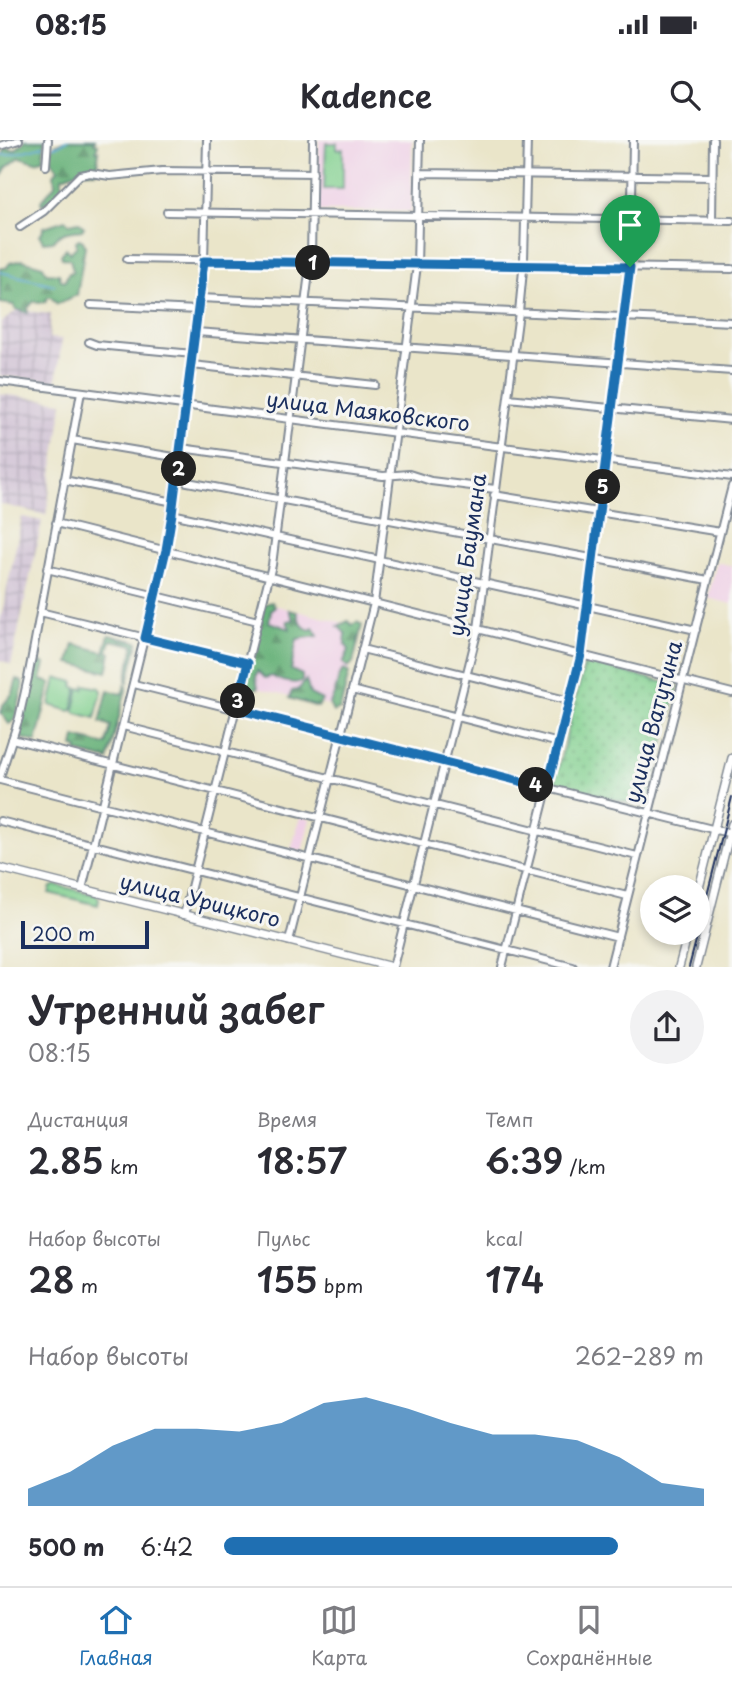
<!DOCTYPE html>
<html lang="ru">
<meta charset="utf-8">
<style>
body{margin:0;font-family:"Playpen Sans",sans-serif;background:#f2f2f3;color:#2b2b33;height:100vh;display:flex;flex-direction:column;font-size:26px;white-space:nowrap}
*{box-sizing:border-box;margin:0}
p{font-size:23px;color:#7c7c81}
.icon{flex:none;width:38px;height:38px;fill:none;stroke:currentColor;stroke-width:2;stroke-linecap:round;stroke-linejoin:round}
.map{position:relative;height:827px;overflow:hidden}
.sheet{display:flex;flex-direction:column;background:#fff;flex:1}
.sheet>*{flex:none}
.tools{position:absolute;left:640px;top:735px;display:grid;gap:14px}
.tools a{display:grid;place-items:center;width:70px;height:70px;border-radius:50%;background:#fff;box-shadow:0 4px 10px #0003;font-size:35px}
.scale{position:absolute;left:21px;bottom:18px;width:128px;box-sizing:border-box;padding-left:7px;border:4px solid #1b2f5e;border-top:0;font-size:19px;line-height:24px;white-space:nowrap;color:#1b2f5e;-webkit-text-stroke:5px #f6f6f2;paint-order:stroke}
.pin{position:absolute;display:grid;place-items:center;width:60px;height:60px;color:#fff;margin:-72px -30px;border-radius:50% 50% 50% 0;rotate:-45deg;box-shadow:0 0 7px #0007}
.pin .icon{rotate:45deg}
.km{position:absolute;width:35px;height:35px;margin:-18px;border-radius:50%;background:#222;color:#fff;font-size:19px;line-height:35px;text-align:center}
.round{display:grid;place-items:center;flex:none;width:74px;height:74px;border-radius:37px;background:#f2f2f3}
.overview{display:flex;align-items:center;justify-content:space-between;height:119px;padding:0 28px}
h1{font-size:38px;font-weight:600;line-height:52px}
.metrics{display:grid;grid-template-columns:repeat(3,1fr);gap:10px;height:119px;padding:7px 28px}
.metrics div{display:grid;align-content:center}
.metrics b{font-size:35px;font-weight:600}
.metrics small{font-size:19px;font-weight:400}
.metrics p{font-size:19px}
.chart{height:196px;padding:14px 28px}
.chart p{display:flex;justify-content:space-between}
.chart svg{width:100%;height:126px;margin-top:7px;fill:#1f6fb2;opacity:.7}
ul{padding:0 28px;list-style:none;font-size:23px}
li{display:grid;grid-template-columns:112px 84px 1fr;align-items:center;height:52px}
li i{height:18px;border-radius:9px;background:#1f6fb2}
.status{display:flex;justify-content:space-between;align-items:center;height:49px;padding:0 35px;background:#fff;direction:ltr}
.status svg{height:19px;fill:currentColor}
header{display:flex;justify-content:space-between;align-items:center;height:91px;padding:0 28px;background:#fff;font-size:32px;font-weight:600}
.menu{display:flex;justify-content:space-around;align-items:center;height:98px;border-top:2px solid #e1e1e2;background:#fff;font-size:19px;color:#7c7c81}
.menu a{display:grid;justify-items:center;gap:4px}
.menu .current{color:#1f6fb2}
.map>svg:first-child{display:block}
.built{fill:#efd0e6}
.industrial{fill:url(#industrial-grid)}
.grass{fill:#82d08f;stroke:#4e8076;stroke-width:2}
.forest{fill:url(#forest-firs);stroke:#42706c;stroke-width:2}
.park{fill:url(#park-dots);stroke:#4e8076;stroke-width:2}
.lines{fill:none;stroke-linecap:round;stroke-linejoin:round}
.stream{stroke:#54a3cd;stroke-width:2}
.minor-casing{stroke:#828a94;stroke-width:10}
.major-casing{stroke:#828a94;stroke-width:10}
.minor{stroke:#fff;stroke-width:6}
.major{stroke:#fff;stroke-width:7}
.tram{stroke:#1b2f5e;stroke-width:2}
.route-casing{stroke:#fff;stroke-width:14}
.route{stroke:#1f6fb2;stroke-width:9}
.labels{text-anchor:middle;stroke-width:6;stroke-linejoin:round;paint-order:stroke}
.street-label{font-size:21px;fill:#1b2f5e;stroke:#f6f6f2}
</style>
<div class="status"><b>08:15</b><svg viewBox="0 0 49 12"><path d="M0 12V9h3v3zM5 12V6h3v6zM10 12V3h3v9zM15 12V0h3v12zM26 1h20v11H26zM47 4h2v5h-2z"/></svg></div>
<header><svg class="icon" aria-label="menu" viewBox="0 0 24 24"><path d="M4 6h16M4 12h16M4 18h16"/></svg>Kadence<svg class="icon" aria-label="search" viewBox="0 0 24 24"><circle cx="10" cy="10" r="6"/><path d="M15 15l6 6"/></svg></header>
<div class="map">
<svg width="732" height="827" viewBox="0 0 732 827">
<defs>
<pattern id="industrial-grid" width="8" height="8" patternUnits="userSpaceOnUse" patternTransform="scale(1.75)"><rect width="8" height="8" fill="#cdbed2"/><path d="M0 4h8M4 0v8" fill="none" stroke="#a69bae"/></pattern>
<pattern id="forest-firs" width="22" height="20" patternUnits="userSpaceOnUse" patternTransform="scale(1.75)"><rect width="22" height="20" fill="#69b27a"/><path d="M5 1l3.5 6h-7zM16 11l3.5 6h-7z" fill="#569167"/></pattern>
<pattern id="park-dots" width="8" height="8" patternUnits="userSpaceOnUse" patternTransform="scale(1.75)"><rect width="8" height="8" fill="#82d08f"/><path d="M2 2h.1M6 6h.1" fill="none" stroke="#6aa978" stroke-width="1.8" stroke-linecap="round"/></pattern>
</defs>
<rect width="100%" height="100%" fill="#f6f6f2"/>
<filter id="ink" filterUnits="userSpaceOnUse"><feTurbulence type="fractalNoise" baseFrequency=".0143" numOctaves="2"/><feDisplacementMap in="SourceGraphic" scale="14" xChannelSelector="R" yChannelSelector="G"/><feConvolveMatrix kernelMatrix="1 2 1 2 8 2 1 2 1" color-interpolation-filters="sRGB"/></filter>
<filter id="wash" filterUnits="userSpaceOnUse"><feTurbulence type="fractalNoise" baseFrequency=".00686" numOctaves="4" result="noise"/><feDisplacementMap in="SourceGraphic" scale="28" xChannelSelector="R" yChannelSelector="G"/><feGaussianBlur stdDeviation="1.57" result="paint"/><feColorMatrix in="noise" values="0 0 0 0 0 0 0 0 0 0 0 0 0 0 0 0 0 1.4 0 .05"/><feComposite in="paint" operator="in"/></filter>
<g filter="url(#wash)">
<rect width="100%" height="100%" fill="#eae5c9"/>
<!-- built -->
<path class="built" d="M 319,0 L 412,0 L 411,71 L 318,71 Z
M 717,422 L 732,426 L 732,464 L 708,458 Z
M 269,464 L 360,487 L 339,568 L 249,546 Z
M 300,677 L 310,679 L 302,712 L 291,710 Z"/>
<!-- industrial -->
<path class="industrial" d="M 17,170 L 51,174 L 49,198 L 62,199 L 56,241 L 0,236 L 1,183 Z
M 0,254 L 63,262 L 46,375 L 0,364 Z
M 22,377 L 42,381 L 11,525 L 0,520 L 0,482 Z"/>
<!-- grass -->
<path class="grass" d="M 326,3 L 337,3 L 337,9 L 343,9 L 343,49 L 324,49 Z
M 59,538 L 74,542 L 73,546 L 77,548 L 72,570 L 70,571 L 50,565 L 56,539 Z
M 85,545 L 100,548 L 102,551 L 95,578 L 76,573 L 74,570 L 79,548 L 84,549 Z
M 56,745 L 96,755 L 99,758 L 98,765 L 49,753 L 51,747 Z"/>
<!-- forest -->
<path class="forest" d="M 26,0 L 45,0 L 43,20 L 35,22 L 20,17 L 6,28 L 0,39 L 1,18 L 6,7 L 15,10 Z
M 67,0 L 95,0 L 94,3 L 98,4 L 96,11 L 99,11 L 96,32 L 77,32 L 62,37 L 62,51 C 56,58 50,60 42,65 L 41,61 L 55,45 L 54,34 L 58,29 L 48,15 L 55,5 Z
M 65,80 L 70,84 L 78,82 L 84,87 L 82,90 C 69,92 62,91 53,101 L 43,102 L 40,96 L 44,87 Z
M 79,99 L 83,101 L 85,106 L 77,155 L 57,164 L 51,157 L 48,157 L 45,162 L 39,163 L 34,161 L 28,168 L 28,173 L 15,169 L 14,165 L 0,163 L 0,128 L 6,128 L 10,123 L 22,120 L 43,126 L 46,133 L 59,134 L 61,140 L 65,141 L 68,134 L 73,131 L 70,119 L 62,118 L 61,115 L 66,108 L 70,113 L 77,106 L 76,101 Z
M 272,462 L 275,467 L 271,470 L 269,482 L 290,489 L 287,481 L 294,480 L 289,470 L 297,472 C 298,479 302,488 310,490 L 313,488 L 318,496 L 297,499 L 291,530 L 302,535 L 302,541 C 295,545 279,541 272,536 L 265,538 L 258,531 L 256,537 L 258,548 L 249,549 L 244,540 L 265,464 Z
M 348,481 L 352,485 L 357,482 L 362,485 L 353,523 L 348,527 L 343,523 L 349,510 L 345,504 L 346,494 L 338,486 Z
M 109,495 L 138,502 L 128,542 L 126,541 L 134,505 L 111,500 L 108,511 L 111,513 L 107,532 L 69,523 L 74,504 L 104,512 Z
M 37,522 L 45,524 L 41,540 L 51,543 L 36,602 L 18,597 Z
M 344,529 L 349,533 L 340,569 L 333,572 L 329,564 C 338,554 335,537 344,529 Z
M 17,539 L 22,542 L 23,547 L 15,580 L 9,584 L 1,573 L 3,565 L 13,553 Z
M 306,540 L 310,554 L 322,560 L 318,567 L 289,558 L 292,551 L 298,550 Z
M 125,545 L 127,546 L 108,620 L 77,612 L 78,608 L 73,607 L 75,597 L 106,605 L 111,586 L 100,582 L 108,550 L 122,554 Z"/>
<!-- park -->
<path class="park" d="M 585,522 L 678,546 L 647,667 L 554,645 Z"/>
<g class="lines">
<!-- stream -->
<path class="stream" d="M 51,6 L 57,6 L 68,0
M 0,15 L 9,15 L 43,6
M 0,132 L 55,145"/>
</g>
</g>
<g filter="url(#ink)">
<g class="lines">
<!-- minor casing -->
<g class="minor-casing">
<path id="minor" d="M 0,6 L 19,0
M 46,26 L 48,0
M 419,33 L 712,37
M 167,72 L 732,81
M 712,81 L 713,0
M 20,87 L 44,71 L 80,35 L 90,33 L 110,36 L 162,31 L 313,33
M 127,119 L 732,129
M 200,158 L 732,182
M 91,165 L 198,170
M 196,192 L 732,231
M 89,202 L 97,205 L 193,214
M 192,225 L 375,245
M 0,241 L 732,337
M 508,258 L 732,280
M 72,300 L 180,318
M 181,308 L 383,336 L 409,334 L 431,341 L 495,349
M 64,340 L 174,362
M 177,340 L 708,440
M 494,355 L 720,392
M 172,374 L 696,490
M 56,383 L 732,553
M 47,429 L 258,481
M 40,472 L 248,523
M 362,509 L 570,561
M 134,544 L 732,694
M 352,550 L 559,603
M 123,586 L 637,716
M 12,599 L 627,756
M 0,637 L 19,578 L 28,538 L 81,252
M 0,640 L 618,797
M 0,681 L 573,827
M 82,749 L 166,410 L 204,121 L 207,0
M 184,775 L 272,425 L 311,117 L 313,0
M 289,801 L 374,463 L 417,125 L 420,0
M 393,827 L 478,489 L 519,172 L 524,120 L 527,0
M 502,827 L 581,515 L 631,121 L 633,0
M 610,827 L 732,346"/>
</g>
<!-- major casing -->
<g class="major-casing">
<path id="major" d="M 0,728 L 392,827
M 698,752 L 732,618
M 679,827 L 688,793
M 696,827 L 732,684"/>
</g>
<!-- minor -->
<use href="#minor" class="minor"/>
<!-- major -->
<use href="#major" class="major"/>
<!-- tram -->
<path class="tram" d="M 698,791 L 732,657
M 689,827 L 698,793"/>
</g>
</g>
<g class="lines" filter="url(#ink)">
<!-- route casing -->
<g class="route-casing">
<path id="route" d="M 204,121 L 630,127 L 581,515 L 547,648 L 236,569 L 248,523 L 145,498 L 166,410 L 172,374 Z"/>
</g>
<!-- route -->
<use href="#route" class="route"/>
</g>
<g class="labels">
<!-- street labels -->
<g class="street-label">
<text transform="translate(368 272) rotate(7)" y="7">улица Маяковского</text>
<text transform="translate(468 415) rotate(-82)" y="7">улица Баумана</text>
<text transform="translate(654 582) rotate(-75)" y="7">улица Ватутина</text>
<text transform="translate(200 761) rotate(14)" y="7">улица Урицкого</text>
</g>
</g>
</svg>
<div class="tools">
<a><svg class="icon" aria-label="layers" viewBox="0 0 24 24"><path d="M12 4l9 5-9 5-9-5zM3 14l9 5 9-5"/></svg></a>
</div>
<div class="scale">200 m</div>
<div class="pin" style="left:630px;top:127px;background:#1e9e55"><svg class="icon" aria-label="arrive" viewBox="0 0 24 24"><path d="M6 21V4h12l-3 4 3 4H6"/></svg></div>
<b class="km" style="left:313px;top:123px">1</b>
<b class="km" style="left:179px;top:329px">2</b>
<b class="km" style="left:238px;top:561px">3</b>
<b class="km" style="left:536px;top:645px">4</b>
<b class="km" style="left:603px;top:347px">5</b>
</div>
<section class="sheet">
<div class="overview"><div><h1>Утренний забег</h1><p>08:15</p></div><a class="round"><svg class="icon" aria-label="share" viewBox="0 0 24 24"><path d="M12 15V3M7 8l5-5 5 5M5 13v7h14v-7"/></svg></a></div>
<div class="metrics">
<div><p>Дистанция</p><b>2.85<small> km</small></b></div>
<div><p>Время</p><b>18:57</b></div>
<div><p>Темп</p><b>6:39<small> /km</small></b></div>
</div>
<div class="metrics">
<div><p>Набор высоты</p><b>28<small> m</small></b></div>
<div><p>Пульс</p><b>155<small> bpm</small></b></div>
<div><p>kcal</p><b>174</b></div>
</div>
<div class="chart"><p><span>Набор высоты</span>262–289 m</p>
<svg viewBox="0 0 160 44" preserveAspectRatio="none"><path d="M0 44V38L10 32L20 23L30 17L40 17L50 18L60 15L70 8L80 6L90 10L100 15L110 19L120 19L130 21L140 27L150 36L160 38V44z"/></svg>
</div>
<ul>
<li><b>500 m</b>6:42<i style="width:82%"></i></li>
</ul>
</section>
<nav class="menu">
<a class="current"><svg class="icon" aria-label="home" viewBox="0 0 24 24"><path d="M3 11l9-7 9 7M6 9v11h12V9"/></svg>Главная</a>
<a><svg class="icon" aria-label="map" viewBox="0 0 24 24"><path d="M3 6l6-2 6 2 6-2v14l-6 2-6-2-6 2zM9 4v14M15 6v14"/></svg>Карта</a>
<a><svg class="icon" aria-label="saved" viewBox="0 0 24 24"><path d="M7 4h10v16l-5-4-5 4z"/></svg>Сохранённые</a>
</nav>
